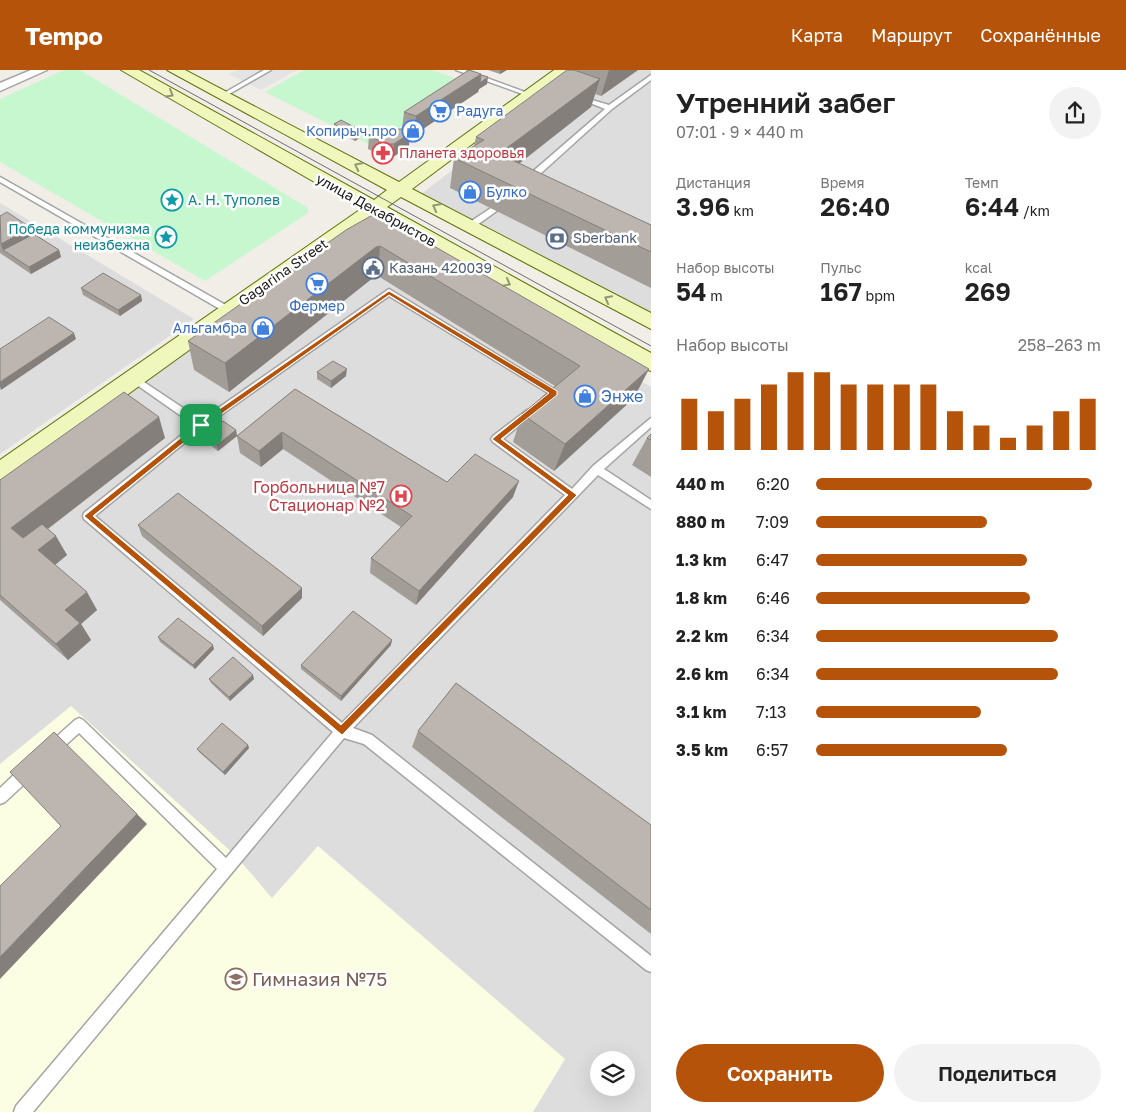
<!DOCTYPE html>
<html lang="ru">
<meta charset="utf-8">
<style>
body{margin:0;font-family:"Golos Text",sans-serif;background:#f2f2f2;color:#222;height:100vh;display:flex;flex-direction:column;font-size:19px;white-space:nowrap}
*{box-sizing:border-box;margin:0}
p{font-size:16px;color:#767676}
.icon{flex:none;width:28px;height:28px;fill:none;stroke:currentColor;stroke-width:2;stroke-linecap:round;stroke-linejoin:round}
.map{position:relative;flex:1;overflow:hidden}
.panel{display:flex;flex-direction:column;background:#fff;width:475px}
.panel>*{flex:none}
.controls{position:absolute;left:590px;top:981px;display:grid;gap:10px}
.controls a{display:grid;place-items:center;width:45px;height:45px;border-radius:50%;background:#fff;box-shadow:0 5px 20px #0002;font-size:25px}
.pin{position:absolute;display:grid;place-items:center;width:42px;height:42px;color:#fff;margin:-21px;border-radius:10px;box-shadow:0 2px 8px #0006}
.round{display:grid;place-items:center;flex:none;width:52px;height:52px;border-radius:26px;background:#f2f2f2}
.head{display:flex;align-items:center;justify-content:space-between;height:85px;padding:0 25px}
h1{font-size:28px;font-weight:600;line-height:38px}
.stats{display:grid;grid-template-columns:repeat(3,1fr);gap:8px;height:85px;padding:5px 25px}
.stats div{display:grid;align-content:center}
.stats b{font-size:25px;font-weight:600}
.stats small{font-size:14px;font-weight:400}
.stats p{font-size:14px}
.chart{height:140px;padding:10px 25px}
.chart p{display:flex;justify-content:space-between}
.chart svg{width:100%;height:90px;margin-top:5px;stroke:#b45309;stroke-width:6}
.button{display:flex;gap:10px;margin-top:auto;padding:10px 25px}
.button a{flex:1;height:58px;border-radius:30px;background:#b45309;color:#fff;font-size:20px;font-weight:600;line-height:58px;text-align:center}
.button a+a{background:#f2f2f2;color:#222}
ul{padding:0 25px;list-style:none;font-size:16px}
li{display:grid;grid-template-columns:80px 60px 1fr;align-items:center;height:38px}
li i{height:12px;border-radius:6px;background:#b45309}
header{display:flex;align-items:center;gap:30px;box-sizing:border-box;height:70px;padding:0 25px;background:#b45309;color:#fff}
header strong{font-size:24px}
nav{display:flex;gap:28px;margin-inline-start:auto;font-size:18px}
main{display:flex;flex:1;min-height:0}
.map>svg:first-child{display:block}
.residential{fill:#dedddd;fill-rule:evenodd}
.education{fill:#fbfee2}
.park{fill:#c6f7ce}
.parking{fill:#e4e4e4}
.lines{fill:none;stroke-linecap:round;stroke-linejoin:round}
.lane-casing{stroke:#a4a4a4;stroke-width:3}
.street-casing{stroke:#a4a4a4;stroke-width:3}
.secondary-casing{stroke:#5f740a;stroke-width:2}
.lane{fill:#fff;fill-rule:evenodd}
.street{fill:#fff;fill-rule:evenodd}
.secondary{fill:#eff7bd;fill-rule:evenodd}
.tram{stroke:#6e6e6e;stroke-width:1}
.wall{fill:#a39d97}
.shaded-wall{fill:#847f7b}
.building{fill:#bdb6b0;stroke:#847f7b}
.oneway{stroke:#929676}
.route{fill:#b45309;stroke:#fff;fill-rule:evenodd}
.labels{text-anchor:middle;stroke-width:5;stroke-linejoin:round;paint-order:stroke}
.far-shop-label{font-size:14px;fill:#366cbe;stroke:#fff;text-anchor:start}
.far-health-label{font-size:14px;fill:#be3a42;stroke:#fff;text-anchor:start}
.far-culture-label{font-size:14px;fill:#0d838f;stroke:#fff;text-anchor:start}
.far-street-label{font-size:14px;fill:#202020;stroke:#fff}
.far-service-label{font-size:14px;fill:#4e5e75;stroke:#fff;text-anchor:start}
.shop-label{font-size:16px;fill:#366cbe;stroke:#fff;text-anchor:start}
.health-label{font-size:16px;fill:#be3a42;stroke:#fff;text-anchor:end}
.near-education-label{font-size:19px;fill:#785e54;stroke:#fff;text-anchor:start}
</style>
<header>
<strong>Tempo</strong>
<nav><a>Карта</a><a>Маршрут</a><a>Сохранённые</a></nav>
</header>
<main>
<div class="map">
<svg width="651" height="1042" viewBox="0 0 651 1042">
<rect width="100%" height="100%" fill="#f0eee7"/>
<!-- residential -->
<path class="residential" d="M 582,0 L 651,0 L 651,246 L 420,125 Z
M 0,133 L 194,249 L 0,384 Z
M 394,171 L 651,317 L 651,1042 L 0,1042 L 0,413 L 333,173 ZM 599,990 L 626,990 L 626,1018 L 599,1018 Z"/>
<!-- education -->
<path class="education" d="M 71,636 L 236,786 L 272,828 L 318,776 L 565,989 L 533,1042 L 0,1042 L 0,694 Z"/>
<!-- park -->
<path class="park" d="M 64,0 L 80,0 L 308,138 L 308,143 L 205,211 L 0,92 L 0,29 Z
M 304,0 L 432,0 L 471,14 L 371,75 L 265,22 Z"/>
<!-- parking -->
<path class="parking" d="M 237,0 L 297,0 L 261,20 L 229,4 Z"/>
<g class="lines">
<!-- lane casing -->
<g class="lane-casing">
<path id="lane" d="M 264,0 L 271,0 L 224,27 L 219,26 Z
M 456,0 L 465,0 L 533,25 L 528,26 Z
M 651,5 L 651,10 L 612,39 L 529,114 L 523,114 L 523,110 L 605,39 L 578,28 L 578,26 L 609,35 Z
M 0,107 L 231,238 L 232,240 L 228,243 L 225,242 L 0,112 Z
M 491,138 L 498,140 L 473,158 L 467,158 L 467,154 Z
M 389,219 L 557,321 L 557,325 L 550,331 L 544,331 L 542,329 L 548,323 L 389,226 L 204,357 L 95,446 L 342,653 L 565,425 L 493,372 L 491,369 L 493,366 L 527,340 L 533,340 L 533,344 L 503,369 L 572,419 L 593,396 L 651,348 L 651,357 L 604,399 L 651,430 L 651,439 L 598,405 L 353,658 L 372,665 L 651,886 L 651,902 L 646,900 L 364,674 L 344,668 L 33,1042 L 14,1042 L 16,1036 L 217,799 L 79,663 L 56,684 L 51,686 L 46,684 L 45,680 L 46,676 L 75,650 L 79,648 L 83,650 L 226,788 L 333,662 L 84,449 L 83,446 L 84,443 L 194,355 L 127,308 L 129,306 L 135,306 L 201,350 Z
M 28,695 L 33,696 L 35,701 L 33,706 L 5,732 L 0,734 L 0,718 L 23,696 Z"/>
</g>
<!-- street casing -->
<g class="street-casing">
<path id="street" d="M 31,0 L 47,0 L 0,21 L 0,13 Z"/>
</g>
<!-- secondary casing -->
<g class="secondary-casing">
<path id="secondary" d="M 121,0 L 139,0 L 374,130 L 387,120 L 167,0 L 185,0 L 399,112 L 554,0 L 571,0 L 412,119 L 651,243 L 651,259 L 401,127 L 387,137 L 651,283 L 651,301 L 643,298 L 375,146 L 9,410 L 0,412 L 0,390 L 361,139 Z"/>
</g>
<!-- lane -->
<use href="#lane" class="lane"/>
<!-- street -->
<use href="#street" class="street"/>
<!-- secondary -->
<use href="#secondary" class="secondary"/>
<!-- tram -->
<path class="tram" d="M 149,0 L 651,276"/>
</g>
<!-- wall -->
<path class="wall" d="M 488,0 L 507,0 L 500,4 Z
M 577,0 L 638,0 L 601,26 L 595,24 L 591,37 L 519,94 L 651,155 L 651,218 L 450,118 L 454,88 L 474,76 L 476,67 L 576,1 Z
M 481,5 L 487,14 L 479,19 L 478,22 L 414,65 L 409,63 L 409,76 L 393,87 L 385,87 L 368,79 L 369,66 L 402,59 L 404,42 Z
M 334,54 L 361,67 L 355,71 L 334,61 Z
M 376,143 L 634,328 L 554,401 L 513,372 L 522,344 L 555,316 L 378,206 L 374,207 L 229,322 L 194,300 L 188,271 Z
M 0,146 L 31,158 L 34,164 L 59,180 L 61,187 L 31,204 L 0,183 Z
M 81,218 L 141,225 L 142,231 L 120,246 L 83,225 Z
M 317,302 L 346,306 L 331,318 L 317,309 Z
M 295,319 L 447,412 L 513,427 L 416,535 L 370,503 L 371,488 L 401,457 L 283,379 L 261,397 L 240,383 L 237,366 Z
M 236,360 L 237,366 L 218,381 L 205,371 L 204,365 Z
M 651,364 L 651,407 L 632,395 L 647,368 Z
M 165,368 L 48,459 L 67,485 L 55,495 L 97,540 L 81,554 L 91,570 L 68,590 L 0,530 L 0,410 Z
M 138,455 L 302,528 L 263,566 L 142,466 Z
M 158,567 L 214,579 L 195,599 L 160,572 Z
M 391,575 L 341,631 L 301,599 L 301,595 Z
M 209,609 L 254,609 L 230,631 L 211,613 Z
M 418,661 L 651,755 L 651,864 L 412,677 Z
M 248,675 L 249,678 L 225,705 L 199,682 L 197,679 Z"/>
<!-- shaded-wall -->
<path class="shaded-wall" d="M 500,0 L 507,0 L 500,4 Z
M 609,0 L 638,0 L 601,26 Z
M 481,4 L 480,13 L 488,7 L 487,14 L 479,19 L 478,22 L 414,65 L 416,46 Z
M 600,9 L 591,37 L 513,98 L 504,80 Z
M 362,61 L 361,67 L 355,71 L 355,64 Z
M 410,63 L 409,76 L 393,87 L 394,74 Z
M 31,158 L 36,171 L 3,180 L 1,174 Z
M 380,176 L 378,206 L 374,207 L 229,322 L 225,293 L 376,177 Z
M 59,180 L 61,187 L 31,204 L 29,197 Z
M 141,225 L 142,231 L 120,246 L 118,240 Z
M 74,263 L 76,269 L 1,320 L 0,317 L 0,312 Z
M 347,299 L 346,306 L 331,318 L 331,311 Z
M 649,299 L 634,328 L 554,401 L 565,374 Z
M 159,347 L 165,368 L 24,477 L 11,458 Z
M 236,360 L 237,366 L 218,381 L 217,375 Z
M 282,362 L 283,379 L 261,397 L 259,381 Z
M 519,411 L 513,427 L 416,535 L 419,521 Z
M 56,466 L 67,485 L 50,499 L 38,480 Z
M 302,518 L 302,528 L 263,566 L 262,556 Z
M 87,522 L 97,540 L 81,554 L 91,570 L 68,590 L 56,574 L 65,540 Z
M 392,570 L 391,575 L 341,631 L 341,626 Z
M 213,575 L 214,579 L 195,599 L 193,595 Z
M 253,605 L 254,609 L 230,631 L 229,627 Z
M 248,675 L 249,678 L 225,705 L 223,702 Z
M 137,744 L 147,754 L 0,909 L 0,887 Z"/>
<!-- building -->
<path class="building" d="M 469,0 L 481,4 L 416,46 L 404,42 Z
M 567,0 L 574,0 L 600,9 L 504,80 L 516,85 L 510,89 L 651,155 L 651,182 L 454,88 L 484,70 L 476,67 Z
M 481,5 L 488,7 L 480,13 Z
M 341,50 L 362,61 L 355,64 L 334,54 Z
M 401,59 L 410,63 L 394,74 L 386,74 L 369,66 L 378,60 Z
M 7,142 L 31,158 L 1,174 L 0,146 Z
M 376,143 L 649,299 L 565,374 L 522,344 L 580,296 L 380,176 L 376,177 L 225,293 L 188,271 L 346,160 Z
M 34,164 L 59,180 L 29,197 L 3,180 Z
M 103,203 L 141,225 L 118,240 L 81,218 Z
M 49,247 L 74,263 L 0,312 L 0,279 Z
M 333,291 L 347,299 L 331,311 L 317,302 Z
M 295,319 L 447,412 L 475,384 L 519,411 L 419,521 L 371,488 L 412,446 L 282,362 L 259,381 L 237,366 Z
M 124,322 L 159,347 L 11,458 L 23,468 L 42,454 L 56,466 L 38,480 L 87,522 L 65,540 L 80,553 L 56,574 L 0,525 L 0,410 Z
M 223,351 L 236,360 L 217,375 L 204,365 Z
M 651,364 L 651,370 L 647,368 Z
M 178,423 L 302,518 L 262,556 L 138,455 Z
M 353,541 L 392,570 L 341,626 L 301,595 Z
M 178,548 L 213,575 L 193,595 L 158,567 Z
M 233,587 L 253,605 L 229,627 L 209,609 Z
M 456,613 L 651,755 L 651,840 L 418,661 Z
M 222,653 L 248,675 L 223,702 L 197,679 Z
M 54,662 L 137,744 L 0,887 L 0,816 L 61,756 L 10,702 Z"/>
<!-- one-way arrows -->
<defs><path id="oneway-chevron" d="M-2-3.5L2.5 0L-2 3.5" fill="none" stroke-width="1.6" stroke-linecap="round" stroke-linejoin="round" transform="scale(1.25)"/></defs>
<g class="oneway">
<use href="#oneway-chevron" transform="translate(170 24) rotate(30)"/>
<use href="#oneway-chevron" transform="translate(358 96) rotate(-153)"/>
<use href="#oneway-chevron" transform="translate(436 137) rotate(-152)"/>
<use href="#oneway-chevron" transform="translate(507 213) rotate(29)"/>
<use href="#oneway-chevron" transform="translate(608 229) rotate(-152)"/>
</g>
<!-- route -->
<path class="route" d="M 389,221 L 557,321 L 557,325 L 501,369 L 577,425 L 342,665 L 84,446 L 198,354 ZM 389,225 L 549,323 L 492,369 L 568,425 L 341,655 L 93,446 L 203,357 Z"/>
<!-- icons -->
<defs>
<g id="supermarket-ring" transform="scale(1.125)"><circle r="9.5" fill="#fff" stroke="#3f7fe0" stroke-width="1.5"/><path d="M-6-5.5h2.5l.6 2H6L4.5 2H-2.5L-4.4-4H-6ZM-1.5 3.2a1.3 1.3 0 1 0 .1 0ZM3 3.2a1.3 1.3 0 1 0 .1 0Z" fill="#3f7fe0"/></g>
<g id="shop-ring" transform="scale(1.125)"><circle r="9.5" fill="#fff" stroke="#3f7fe0" stroke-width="1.5"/><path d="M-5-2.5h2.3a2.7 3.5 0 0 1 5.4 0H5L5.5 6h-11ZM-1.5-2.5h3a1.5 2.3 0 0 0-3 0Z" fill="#3f7fe0"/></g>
<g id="pharmacy-ring" transform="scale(1.125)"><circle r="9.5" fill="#fff" stroke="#e0444e" stroke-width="1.5"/><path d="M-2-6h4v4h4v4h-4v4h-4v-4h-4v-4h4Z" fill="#e0444e"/></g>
<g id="sight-ring" transform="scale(1.125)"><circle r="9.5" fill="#fff" stroke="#0f9aa8" stroke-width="1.5"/><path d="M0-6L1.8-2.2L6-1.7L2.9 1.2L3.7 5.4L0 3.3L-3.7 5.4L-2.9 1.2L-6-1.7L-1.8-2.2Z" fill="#0f9aa8"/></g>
<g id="bank-ring" transform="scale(1.125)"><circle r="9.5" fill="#fff" stroke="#5c6f8a" stroke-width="1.5"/><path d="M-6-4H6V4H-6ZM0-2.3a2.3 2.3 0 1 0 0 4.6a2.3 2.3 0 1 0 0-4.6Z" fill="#5c6f8a"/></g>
<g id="civic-ring" transform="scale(1.125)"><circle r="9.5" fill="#fff" stroke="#5c6f8a" stroke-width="1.5"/><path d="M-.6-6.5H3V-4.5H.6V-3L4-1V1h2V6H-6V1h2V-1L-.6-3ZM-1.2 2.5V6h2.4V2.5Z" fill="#5c6f8a"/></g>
<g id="hospital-ring" transform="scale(1.125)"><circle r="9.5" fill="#fff" stroke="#e0444e" stroke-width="1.5"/><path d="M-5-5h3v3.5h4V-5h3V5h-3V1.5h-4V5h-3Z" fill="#e0444e"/></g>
<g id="school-ring" transform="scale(1.125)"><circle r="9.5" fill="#fff" stroke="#8d6e63" stroke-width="1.5"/><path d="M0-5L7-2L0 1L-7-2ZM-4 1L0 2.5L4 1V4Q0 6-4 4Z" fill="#8d6e63"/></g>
</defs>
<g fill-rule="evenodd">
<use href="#supermarket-ring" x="440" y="41"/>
<use href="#shop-ring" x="413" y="61"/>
<use href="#pharmacy-ring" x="383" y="83"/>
<use href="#shop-ring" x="470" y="122"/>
<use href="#sight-ring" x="172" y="130"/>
<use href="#sight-ring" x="166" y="167"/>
<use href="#bank-ring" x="557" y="168"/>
<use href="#civic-ring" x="373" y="198"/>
<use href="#supermarket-ring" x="317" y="214"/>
<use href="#shop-ring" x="263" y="258"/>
<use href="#shop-ring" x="585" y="326"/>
<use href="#hospital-ring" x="401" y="426"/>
<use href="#school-ring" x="236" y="909"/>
</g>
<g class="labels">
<!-- far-shop labels -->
<g class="far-shop-label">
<text x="456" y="46">Радуга</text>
<text x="397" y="66" text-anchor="end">Копирыч.про</text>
<text x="486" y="127">Булко</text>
<text x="317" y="241" text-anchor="middle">Фермер</text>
<text x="247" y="263" text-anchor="end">Альгамбра</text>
</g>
<!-- far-health labels -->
<g class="far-health-label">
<text x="399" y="88">Планета здоровья</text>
</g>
<!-- far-culture labels -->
<g class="far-culture-label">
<text x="188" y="135">А. Н. Туполев</text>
<text x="150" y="164" text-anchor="end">Победа коммунизма<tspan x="150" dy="16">неизбежна</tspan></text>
</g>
<!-- far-street labels -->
<g class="far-street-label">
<text transform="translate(376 140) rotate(29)" y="5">улица Декабристов</text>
<text transform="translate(283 202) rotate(-35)" y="5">Gagarina Street</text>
</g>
<!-- far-service labels -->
<g class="far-service-label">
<text x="573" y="173">Sberbank</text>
<text x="389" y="203">Казань 420039</text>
</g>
<!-- shop labels -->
<g class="shop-label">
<text x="601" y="332">Энже</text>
</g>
<!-- health labels -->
<g class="health-label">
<text x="385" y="423">Горбольница №7<tspan x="385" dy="18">Стационар №2</tspan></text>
</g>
<!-- near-education labels -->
<g class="near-education-label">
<text x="252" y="916">Гимназия №75</text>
</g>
</g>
</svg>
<div class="controls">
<a><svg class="icon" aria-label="layers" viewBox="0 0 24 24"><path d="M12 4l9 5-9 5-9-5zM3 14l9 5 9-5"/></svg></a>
</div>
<div class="pin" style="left:201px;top:355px;background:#1e9e55"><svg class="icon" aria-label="arrive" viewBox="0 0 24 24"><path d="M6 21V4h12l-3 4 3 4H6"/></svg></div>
</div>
<section class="panel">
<div class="head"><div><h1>Утренний забег</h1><p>07:01 · 9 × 440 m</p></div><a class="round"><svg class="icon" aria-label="share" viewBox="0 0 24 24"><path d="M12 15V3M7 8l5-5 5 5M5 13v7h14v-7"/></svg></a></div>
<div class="stats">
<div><p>Дистанция</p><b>3.96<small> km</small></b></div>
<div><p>Время</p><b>26:40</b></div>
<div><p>Темп</p><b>6:44<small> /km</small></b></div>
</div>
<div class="stats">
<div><p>Набор высоты</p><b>54<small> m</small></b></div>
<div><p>Пульс</p><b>167<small> bpm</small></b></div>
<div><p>kcal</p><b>269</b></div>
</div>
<div class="chart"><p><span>Набор высоты</span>258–263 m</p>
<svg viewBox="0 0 160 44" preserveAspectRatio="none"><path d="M5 44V19M15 44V25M25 44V19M35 44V12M45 44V6M55 44V6M65 44V12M75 44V12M85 44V12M95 44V12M105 44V25M115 44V32M125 44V38M135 44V32M145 44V25M155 44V19"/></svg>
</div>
<ul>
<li><b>440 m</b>6:20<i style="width:97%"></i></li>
<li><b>880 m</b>7:09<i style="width:60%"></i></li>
<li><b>1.3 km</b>6:47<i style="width:74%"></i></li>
<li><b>1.8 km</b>6:46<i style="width:75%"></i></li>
<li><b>2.2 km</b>6:34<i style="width:85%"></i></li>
<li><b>2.6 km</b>6:34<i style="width:85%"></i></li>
<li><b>3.1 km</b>7:13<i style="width:58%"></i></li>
<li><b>3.5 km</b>6:57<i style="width:67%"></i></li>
</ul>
<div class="button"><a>Сохранить</a><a>Поделиться</a></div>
</section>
</main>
